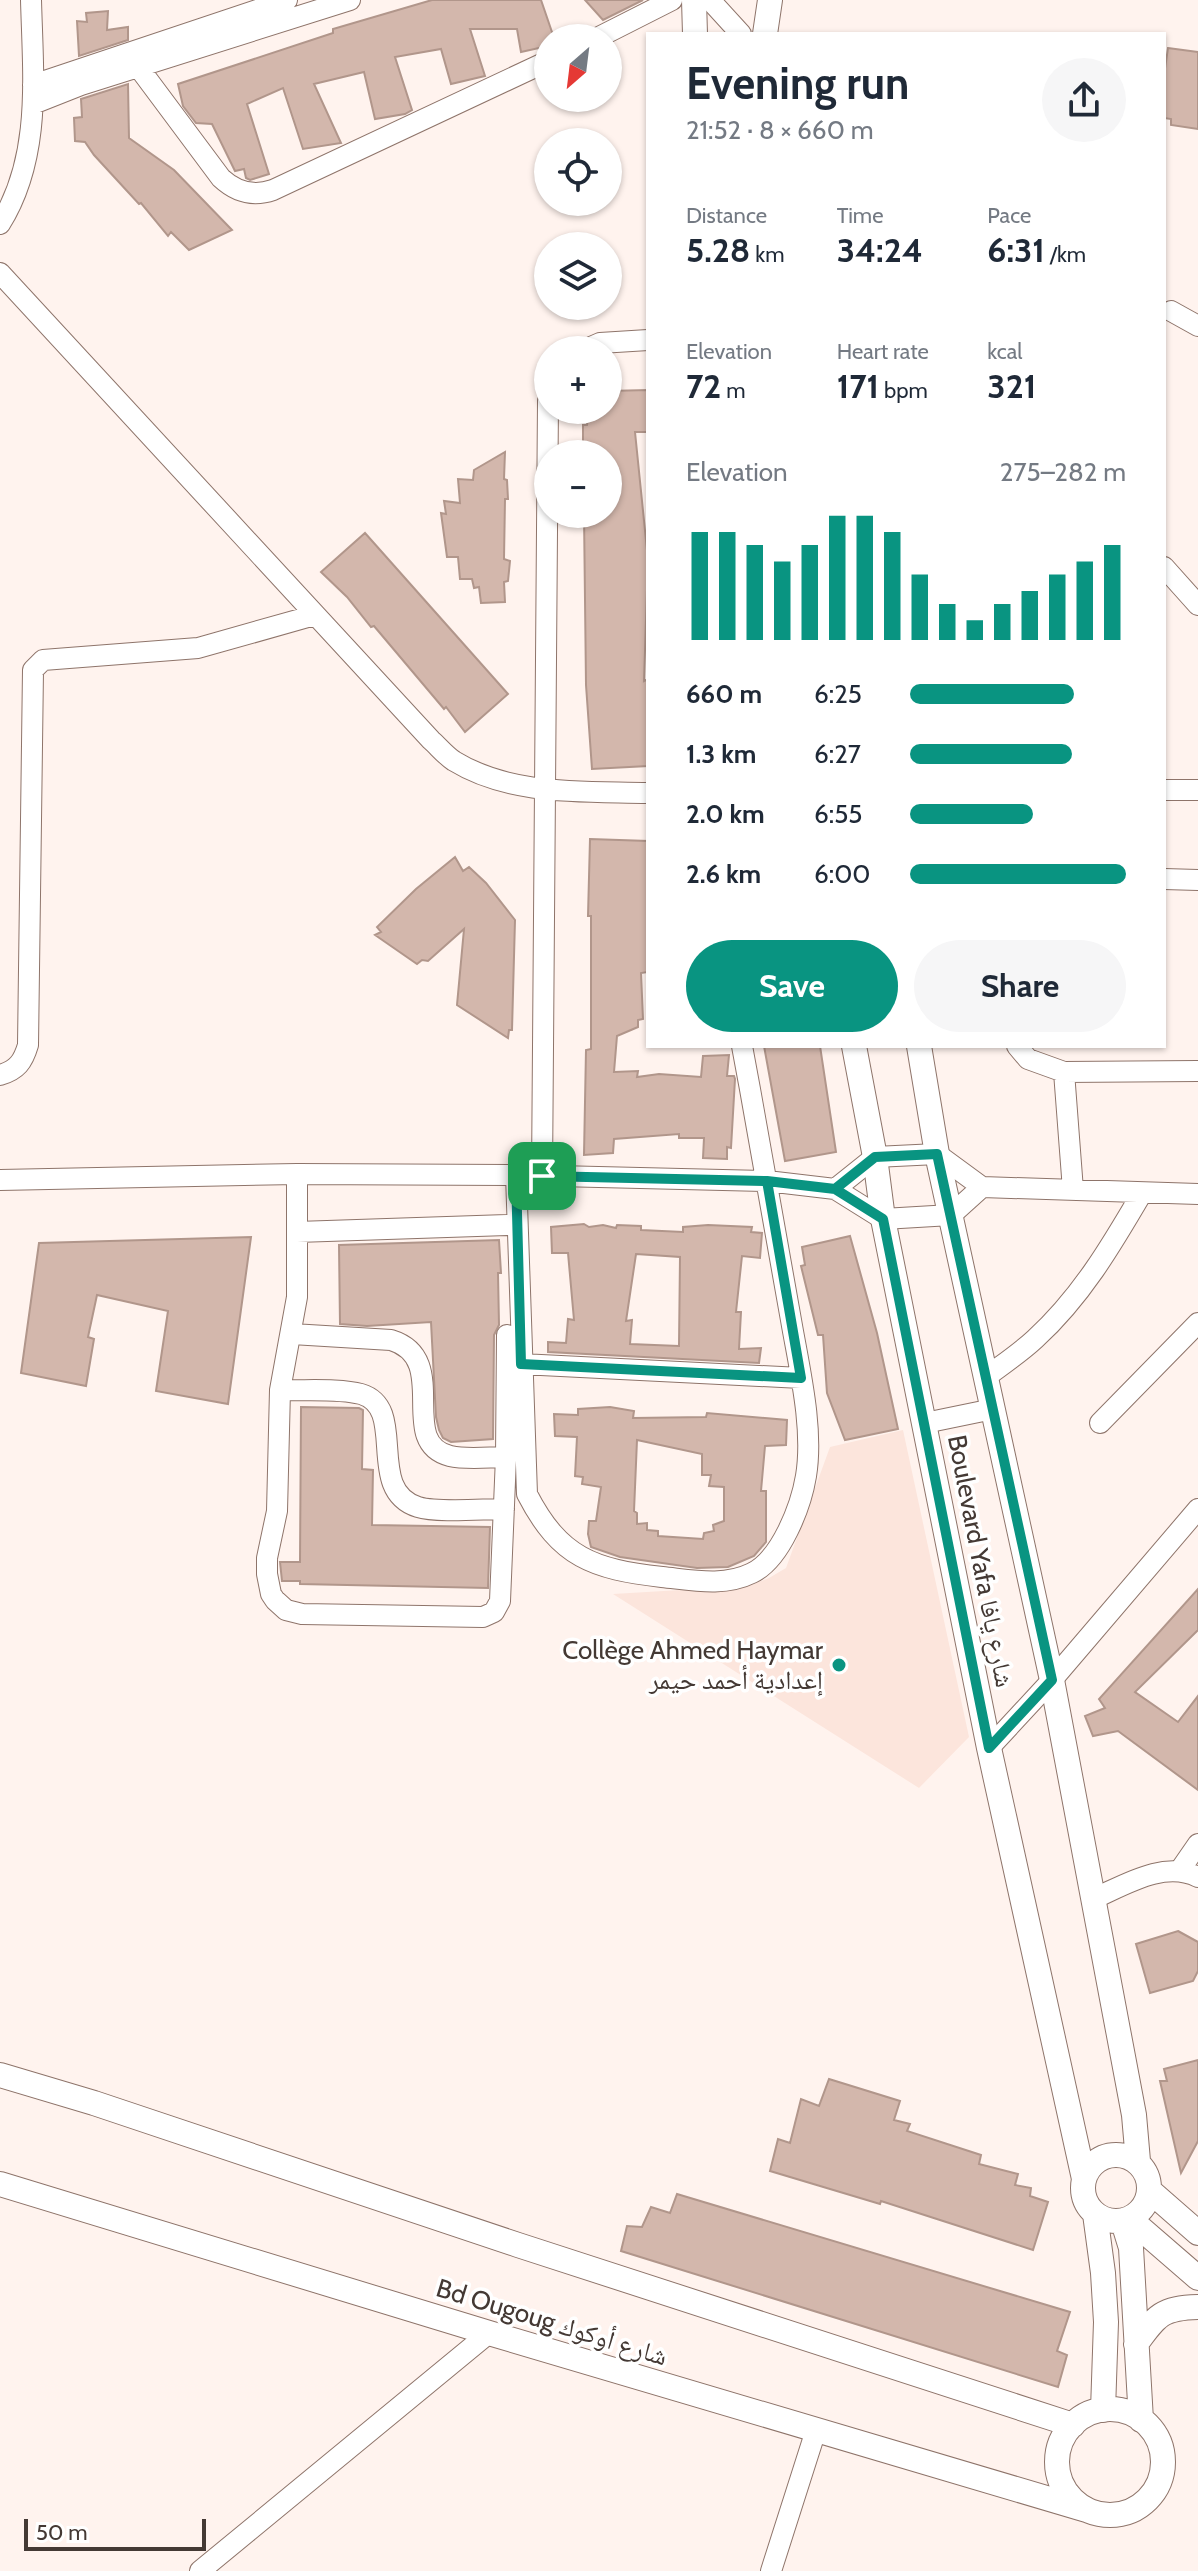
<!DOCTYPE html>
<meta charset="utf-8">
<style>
body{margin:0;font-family:Cabin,"Noto Naskh Arabic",sans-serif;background:#f6f6f7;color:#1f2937;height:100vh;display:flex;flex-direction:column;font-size:30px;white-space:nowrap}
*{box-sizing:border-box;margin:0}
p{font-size:26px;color:#747a83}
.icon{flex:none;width:44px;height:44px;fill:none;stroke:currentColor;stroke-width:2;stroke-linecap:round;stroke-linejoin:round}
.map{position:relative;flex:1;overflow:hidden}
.drawer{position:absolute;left:646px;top:32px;width:520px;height:1016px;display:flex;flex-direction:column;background:#fff;border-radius:0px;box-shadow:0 2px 6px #0004}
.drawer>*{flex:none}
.needle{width:52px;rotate:208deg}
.controls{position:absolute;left:534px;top:24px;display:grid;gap:16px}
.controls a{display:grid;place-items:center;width:88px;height:88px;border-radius:50%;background:#fff;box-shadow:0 2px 6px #0004;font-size:40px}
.scale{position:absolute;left:24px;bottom:20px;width:182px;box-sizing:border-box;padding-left:8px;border:4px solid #443934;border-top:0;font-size:22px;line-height:28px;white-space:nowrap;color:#443934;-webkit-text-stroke:6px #fff;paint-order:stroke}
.pin{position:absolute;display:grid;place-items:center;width:68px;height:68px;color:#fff;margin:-34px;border-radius:16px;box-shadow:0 4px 12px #0006}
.round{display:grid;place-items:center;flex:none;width:84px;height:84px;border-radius:42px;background:#f6f6f7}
.headline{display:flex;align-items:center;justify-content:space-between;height:136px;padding:0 40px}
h1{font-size:44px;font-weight:700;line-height:60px}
.stats{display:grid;grid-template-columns:repeat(3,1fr);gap:12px;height:136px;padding:8px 40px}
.stats div{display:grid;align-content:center}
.stats b{font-size:34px;font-weight:700}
.stats small{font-size:22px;font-weight:400}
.stats p{font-size:22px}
.chart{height:224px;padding:16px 40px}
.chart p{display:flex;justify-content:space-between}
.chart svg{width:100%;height:144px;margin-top:8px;stroke:#099481;stroke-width:6}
.button{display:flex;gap:16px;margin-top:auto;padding:16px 40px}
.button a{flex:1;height:92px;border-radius:48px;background:#099481;color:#fff;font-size:32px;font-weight:700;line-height:92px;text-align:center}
.button a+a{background:#f6f6f7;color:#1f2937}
ul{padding:0 40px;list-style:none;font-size:26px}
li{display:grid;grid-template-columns:128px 96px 1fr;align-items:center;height:60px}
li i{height:20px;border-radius:10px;background:#099481}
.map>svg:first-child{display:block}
.built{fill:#fce5dc}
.building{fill:#d3b7ac;stroke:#b1968b;stroke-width:2;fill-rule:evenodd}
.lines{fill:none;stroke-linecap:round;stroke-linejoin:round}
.minor-casing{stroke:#8e746a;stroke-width:22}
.tertiary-casing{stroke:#8e746a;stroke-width:26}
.minor{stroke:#fff;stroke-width:20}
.tertiary{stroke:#fff;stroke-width:24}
.route-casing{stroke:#fff;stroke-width:16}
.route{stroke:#099481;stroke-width:10}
.poi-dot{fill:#099481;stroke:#fff;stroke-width:3}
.labels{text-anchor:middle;stroke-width:7;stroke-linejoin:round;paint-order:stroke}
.street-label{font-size:26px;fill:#443934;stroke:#fff}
.poi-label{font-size:26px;fill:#443934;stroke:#fff;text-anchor:end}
</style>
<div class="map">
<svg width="1198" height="2571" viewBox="0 0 1198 2571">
<rect width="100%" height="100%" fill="#fff3ee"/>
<!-- built -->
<path class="built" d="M 903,1430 L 969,1737 L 919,1788 L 613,1594 L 748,1586 L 769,1578 L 786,1568 L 830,1447 Z"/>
<!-- building -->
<path class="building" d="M 432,0 L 541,0 L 554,38 L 548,38 L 548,46 L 521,52 L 517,29 L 470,29 L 485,76 L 451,84 L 441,49 L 395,57 L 412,110 L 405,114 L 375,119 L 364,72 L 314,84 L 341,143 L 303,149 L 283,88 L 247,104 L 269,174 L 250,180 L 246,178 L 244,169 L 235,171 L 212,124 L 196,123 L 183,106 L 178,84 L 333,33 L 333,29 Z
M 585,0 L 643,0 L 603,20 Z
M 108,11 L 107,30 L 128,27 L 128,40 L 79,56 L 77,21 L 87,22 L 86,13 Z
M 1168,48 L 1198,52 L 1198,129 L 1171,125 L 1171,119 L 1164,118 L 1164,75 Z
M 128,84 L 129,138 L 174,170 L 232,230 L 189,250 L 171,232 L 168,236 L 141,203 L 139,204 L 94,155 L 85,142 L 75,141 L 74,118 L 82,117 L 81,99 Z
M 648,390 L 648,432 L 635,432 L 648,560 L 644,681 L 648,679 L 648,766 L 592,769 L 586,685 L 584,514 L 608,514 L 608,454 L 583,454 L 583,425 L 587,425 L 589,410 L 608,410 L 608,391 Z
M 505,452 L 504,479 L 507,480 L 508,499 L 505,499 L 504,559 L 510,561 L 508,581 L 504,582 L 505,602 L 481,603 L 479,587 L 474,588 L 472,579 L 460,579 L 458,557 L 447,557 L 441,513 L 446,514 L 444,501 L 460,503 L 458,479 L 473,480 L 474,470 Z
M 365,533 L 508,694 L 465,732 L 446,707 L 444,709 L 374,626 L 371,627 L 347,597 L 321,572 Z
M 590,839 L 648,841 L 648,972 L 641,973 L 643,1019 L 638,1020 L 638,1027 L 617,1036 L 614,1072 L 638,1071 L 637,1077 L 659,1074 L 701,1077 L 703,1056 L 729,1055 L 727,1076 L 734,1076 L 735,1079 L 731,1148 L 727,1147 L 727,1159 L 703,1158 L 704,1138 L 679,1138 L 679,1134 L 614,1139 L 613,1153 L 584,1155 L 586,1050 L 591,1049 L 591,916 L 588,916 Z
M 455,857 L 463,871 L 469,867 L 486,883 L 515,920 L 512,1030 L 509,1030 L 508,1038 L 457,1005 L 464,929 L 428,961 L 422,960 L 417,964 L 375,935 L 381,932 L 377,927 L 416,889 Z
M 764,1046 L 820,1046 L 836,1152 L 785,1161 Z
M 584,1224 L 589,1227 L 603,1225 L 616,1228 L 617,1225 L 641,1226 L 641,1230 L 683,1232 L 683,1227 L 708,1225 L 752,1227 L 751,1232 L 762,1233 L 760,1258 L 742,1256 L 736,1312 L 741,1312 L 739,1349 L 761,1348 L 759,1363 L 548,1352 L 548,1342 L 566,1343 L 568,1319 L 574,1320 L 568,1253 L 552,1253 L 551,1227 ZM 636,1254 L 680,1257 L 679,1346 L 630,1344 L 632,1320 L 626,1321 Z
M 850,1236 L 877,1333 L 898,1429 L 845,1440 L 827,1393 L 823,1335 L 818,1335 L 801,1266 L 805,1265 L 802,1247 Z
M 251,1237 L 228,1404 L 156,1391 L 168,1311 L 97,1295 L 88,1337 L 94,1339 L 86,1386 L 21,1373 L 39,1243 Z
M 499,1240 L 501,1273 L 498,1273 L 499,1325 L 494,1335 L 493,1439 L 451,1442 L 443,1438 L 439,1430 L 436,1417 L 431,1322 L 367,1326 L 340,1324 L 339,1245 Z
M 301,1407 L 359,1408 L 363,1410 L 362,1469 L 373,1470 L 372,1525 L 490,1527 L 488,1588 L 300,1584 L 300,1581 L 282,1581 L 280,1562 L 300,1562 Z
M 610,1407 L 634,1411 L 633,1418 L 706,1417 L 707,1413 L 787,1420 L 786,1445 L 765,1446 L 761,1491 L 766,1491 L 766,1542 L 754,1556 L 728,1567 L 697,1568 L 620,1557 L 591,1547 L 588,1534 L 589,1521 L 596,1521 L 601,1487 L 582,1484 L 583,1477 L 575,1476 L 577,1437 L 555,1436 L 554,1414 L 578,1415 L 578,1409 ZM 637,1440 L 702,1454 L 702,1475 L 711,1475 L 709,1486 L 724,1487 L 724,1521 L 713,1525 L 714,1531 L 704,1533 L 703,1539 L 658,1536 L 658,1531 L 647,1530 L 647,1523 L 637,1524 L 637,1513 L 634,1511 Z
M 1198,1589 L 1198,1630 L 1135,1692 L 1178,1722 L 1198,1696 L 1198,1790 L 1118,1731 L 1093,1736 L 1085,1716 L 1105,1708 L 1099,1699 Z
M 1178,1931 L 1198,1942 L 1198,1971 L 1193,1981 L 1150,1993 L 1136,1944 Z
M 1198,2060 L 1198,2141 L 1181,2173 L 1160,2081 L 1167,2081 L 1164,2069 Z
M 829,2079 L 900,2101 L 894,2120 L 910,2124 L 907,2131 L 981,2155 L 979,2164 L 1018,2174 L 1015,2185 L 1031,2188 L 1030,2196 L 1048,2202 L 1033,2250 L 881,2201 L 880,2204 L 770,2171 L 778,2139 L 790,2143 L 801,2099 L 819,2106 Z
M 677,2194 L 1070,2312 L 1057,2351 L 1067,2355 L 1058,2387 L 621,2251 L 627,2226 L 642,2227 L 651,2207 L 670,2213 Z"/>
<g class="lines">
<!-- minor casing -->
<g class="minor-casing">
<path id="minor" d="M 710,0 L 741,34
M 597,38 L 672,0
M 139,68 L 221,178 C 236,192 253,197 273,190 L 548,61
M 33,85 L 287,0
M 33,104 L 81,85 L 350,0
M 0,224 C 42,157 33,76 31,0
M 0,273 L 431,740 C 438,746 445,755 454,761 C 511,796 583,791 648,793
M 1171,311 L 1198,326
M 584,350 L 600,343 L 648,340
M 1164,567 L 1198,605
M 1164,790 L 1198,790
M 1164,879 L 1198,880
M 1017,1046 L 1028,1059 L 1064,1072
M 0,1075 C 17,1070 23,1062 28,1045 L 33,670 L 43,660 L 198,648 L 315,615
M 297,1174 L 297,1297 L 280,1390 L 277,1511 L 267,1558 L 267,1574 L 271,1594 L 275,1600 L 286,1610 L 302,1614 L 483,1617 L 494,1612 L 500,1601 L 506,1457 L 507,1335
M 516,1175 L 527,1494 C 560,1558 593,1569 662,1577 C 692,1580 724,1587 752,1573 C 781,1559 801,1506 806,1476 C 814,1428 799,1367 791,1320 C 775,1228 759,1137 742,1046
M 542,1176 L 548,401
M 0,1180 L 297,1174 L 516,1175 L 767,1181 L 835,1189 L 883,1219 L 951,1215 L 982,1187
M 835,1189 L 875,1157 L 937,1154 L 982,1187 L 1198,1194
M 1073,1190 L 1064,1072 L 1198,1071
M 297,1232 L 507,1225
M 292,1334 L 391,1340 C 453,1359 395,1442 450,1456 C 467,1460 489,1457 506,1457
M 521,1364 L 801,1378
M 986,1377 C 1002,1365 1020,1353 1035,1339 C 1081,1297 1111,1246 1142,1193
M 280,1390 C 304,1391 339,1388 361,1394 C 409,1408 364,1490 418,1507 C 437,1513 482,1509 504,1509
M 925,1423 L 993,1409
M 1100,1423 L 1198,1323
M 989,1748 L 1052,1680 L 1198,1509
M 1180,1870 L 1198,1844
M 1093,1899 C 1125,1885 1164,1860 1198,1877
M 200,2571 L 489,2333
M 771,2571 L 816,2430"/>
</g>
<!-- tertiary casing -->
<g class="tertiary-casing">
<path id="tertiary" d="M 694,0 L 695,34
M 765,34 L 770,0
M 854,1046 L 875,1157 L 883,1219 L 989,1748 L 1084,2179
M 919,1046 L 937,1154 L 1052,1680 L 1134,2115 L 1138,2161
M 0,2075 L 94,2103 L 518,2245 L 1073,2425
M1083 2188a33 33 0 1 1 66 0a33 33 0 1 1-66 0Z
M 0,2184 L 489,2333 L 1090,2511
M 1150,2191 L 1198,2233
M 1095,2214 L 1103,2273 L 1106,2322 L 1103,2410
M 1131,2220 L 1198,2278
M 1123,2222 L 1131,2248 L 1141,2420
M 1136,2344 C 1157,2315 1162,2308 1198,2307
M1057 2462a53 53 0 1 1 106 0a53 53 0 1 1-106 0Z"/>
</g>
<!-- minor -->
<use href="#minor" class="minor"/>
<!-- tertiary -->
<use href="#tertiary" class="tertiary"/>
</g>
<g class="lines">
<!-- route casing -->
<g class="route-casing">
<path id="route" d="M 542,1176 L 767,1181 L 835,1189 L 883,1219 L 989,1748 L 1052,1680 L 937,1154 L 875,1157 L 835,1189 L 767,1181 L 801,1378 L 521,1364 L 516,1175 L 542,1176"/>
</g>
<!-- route -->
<use href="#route" class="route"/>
</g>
<!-- markers -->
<circle class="poi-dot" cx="839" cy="1665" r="8"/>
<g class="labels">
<!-- street labels -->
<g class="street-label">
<text transform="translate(981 1561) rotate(79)" y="9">Boulevard Yafa شارع يافا</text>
<text transform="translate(552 2322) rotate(17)" y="9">Bd Ougoug شارع أوكوك</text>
</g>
<!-- poi labels -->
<g class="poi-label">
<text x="823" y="1659">Collège Ahmed Haymar<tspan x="823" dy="30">إعدادية أحمد حيمر</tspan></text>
</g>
</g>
</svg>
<div class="controls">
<a><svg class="needle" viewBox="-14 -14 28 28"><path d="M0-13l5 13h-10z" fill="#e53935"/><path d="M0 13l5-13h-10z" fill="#747a83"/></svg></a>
<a><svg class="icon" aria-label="locate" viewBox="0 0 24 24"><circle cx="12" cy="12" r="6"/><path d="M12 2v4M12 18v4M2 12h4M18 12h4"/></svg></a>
<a><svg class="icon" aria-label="layers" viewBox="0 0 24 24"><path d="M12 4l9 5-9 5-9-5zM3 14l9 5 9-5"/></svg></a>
<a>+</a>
<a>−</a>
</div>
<div class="scale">50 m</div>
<div class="pin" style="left:542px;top:1176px;background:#1e9e55"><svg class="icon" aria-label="arrive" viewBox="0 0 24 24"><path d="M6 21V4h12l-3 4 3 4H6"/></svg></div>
<section class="drawer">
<div class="headline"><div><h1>Evening run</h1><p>21:52 · 8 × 660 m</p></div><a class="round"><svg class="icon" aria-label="share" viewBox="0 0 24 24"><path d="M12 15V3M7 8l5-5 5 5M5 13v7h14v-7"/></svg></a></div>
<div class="stats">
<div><p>Distance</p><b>5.28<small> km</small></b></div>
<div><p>Time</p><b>34:24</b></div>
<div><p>Pace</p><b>6:31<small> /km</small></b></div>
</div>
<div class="stats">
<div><p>Elevation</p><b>72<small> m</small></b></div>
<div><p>Heart rate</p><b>171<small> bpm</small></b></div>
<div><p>kcal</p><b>321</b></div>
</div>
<div class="chart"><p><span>Elevation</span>275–282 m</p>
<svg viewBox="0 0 160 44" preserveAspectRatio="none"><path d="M5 44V11M15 44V11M25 44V15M35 44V20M45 44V15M55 44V6M65 44V6M75 44V11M85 44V24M95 44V33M105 44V38M115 44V33M125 44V29M135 44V24M145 44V20M155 44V15"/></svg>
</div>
<ul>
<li><b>660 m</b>6:25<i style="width:76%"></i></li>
<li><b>1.3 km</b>6:27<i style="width:75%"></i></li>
<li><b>2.0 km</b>6:55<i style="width:57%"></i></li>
<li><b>2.6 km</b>6:00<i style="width:100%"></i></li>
</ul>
<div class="button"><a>Save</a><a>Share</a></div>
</section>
</div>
